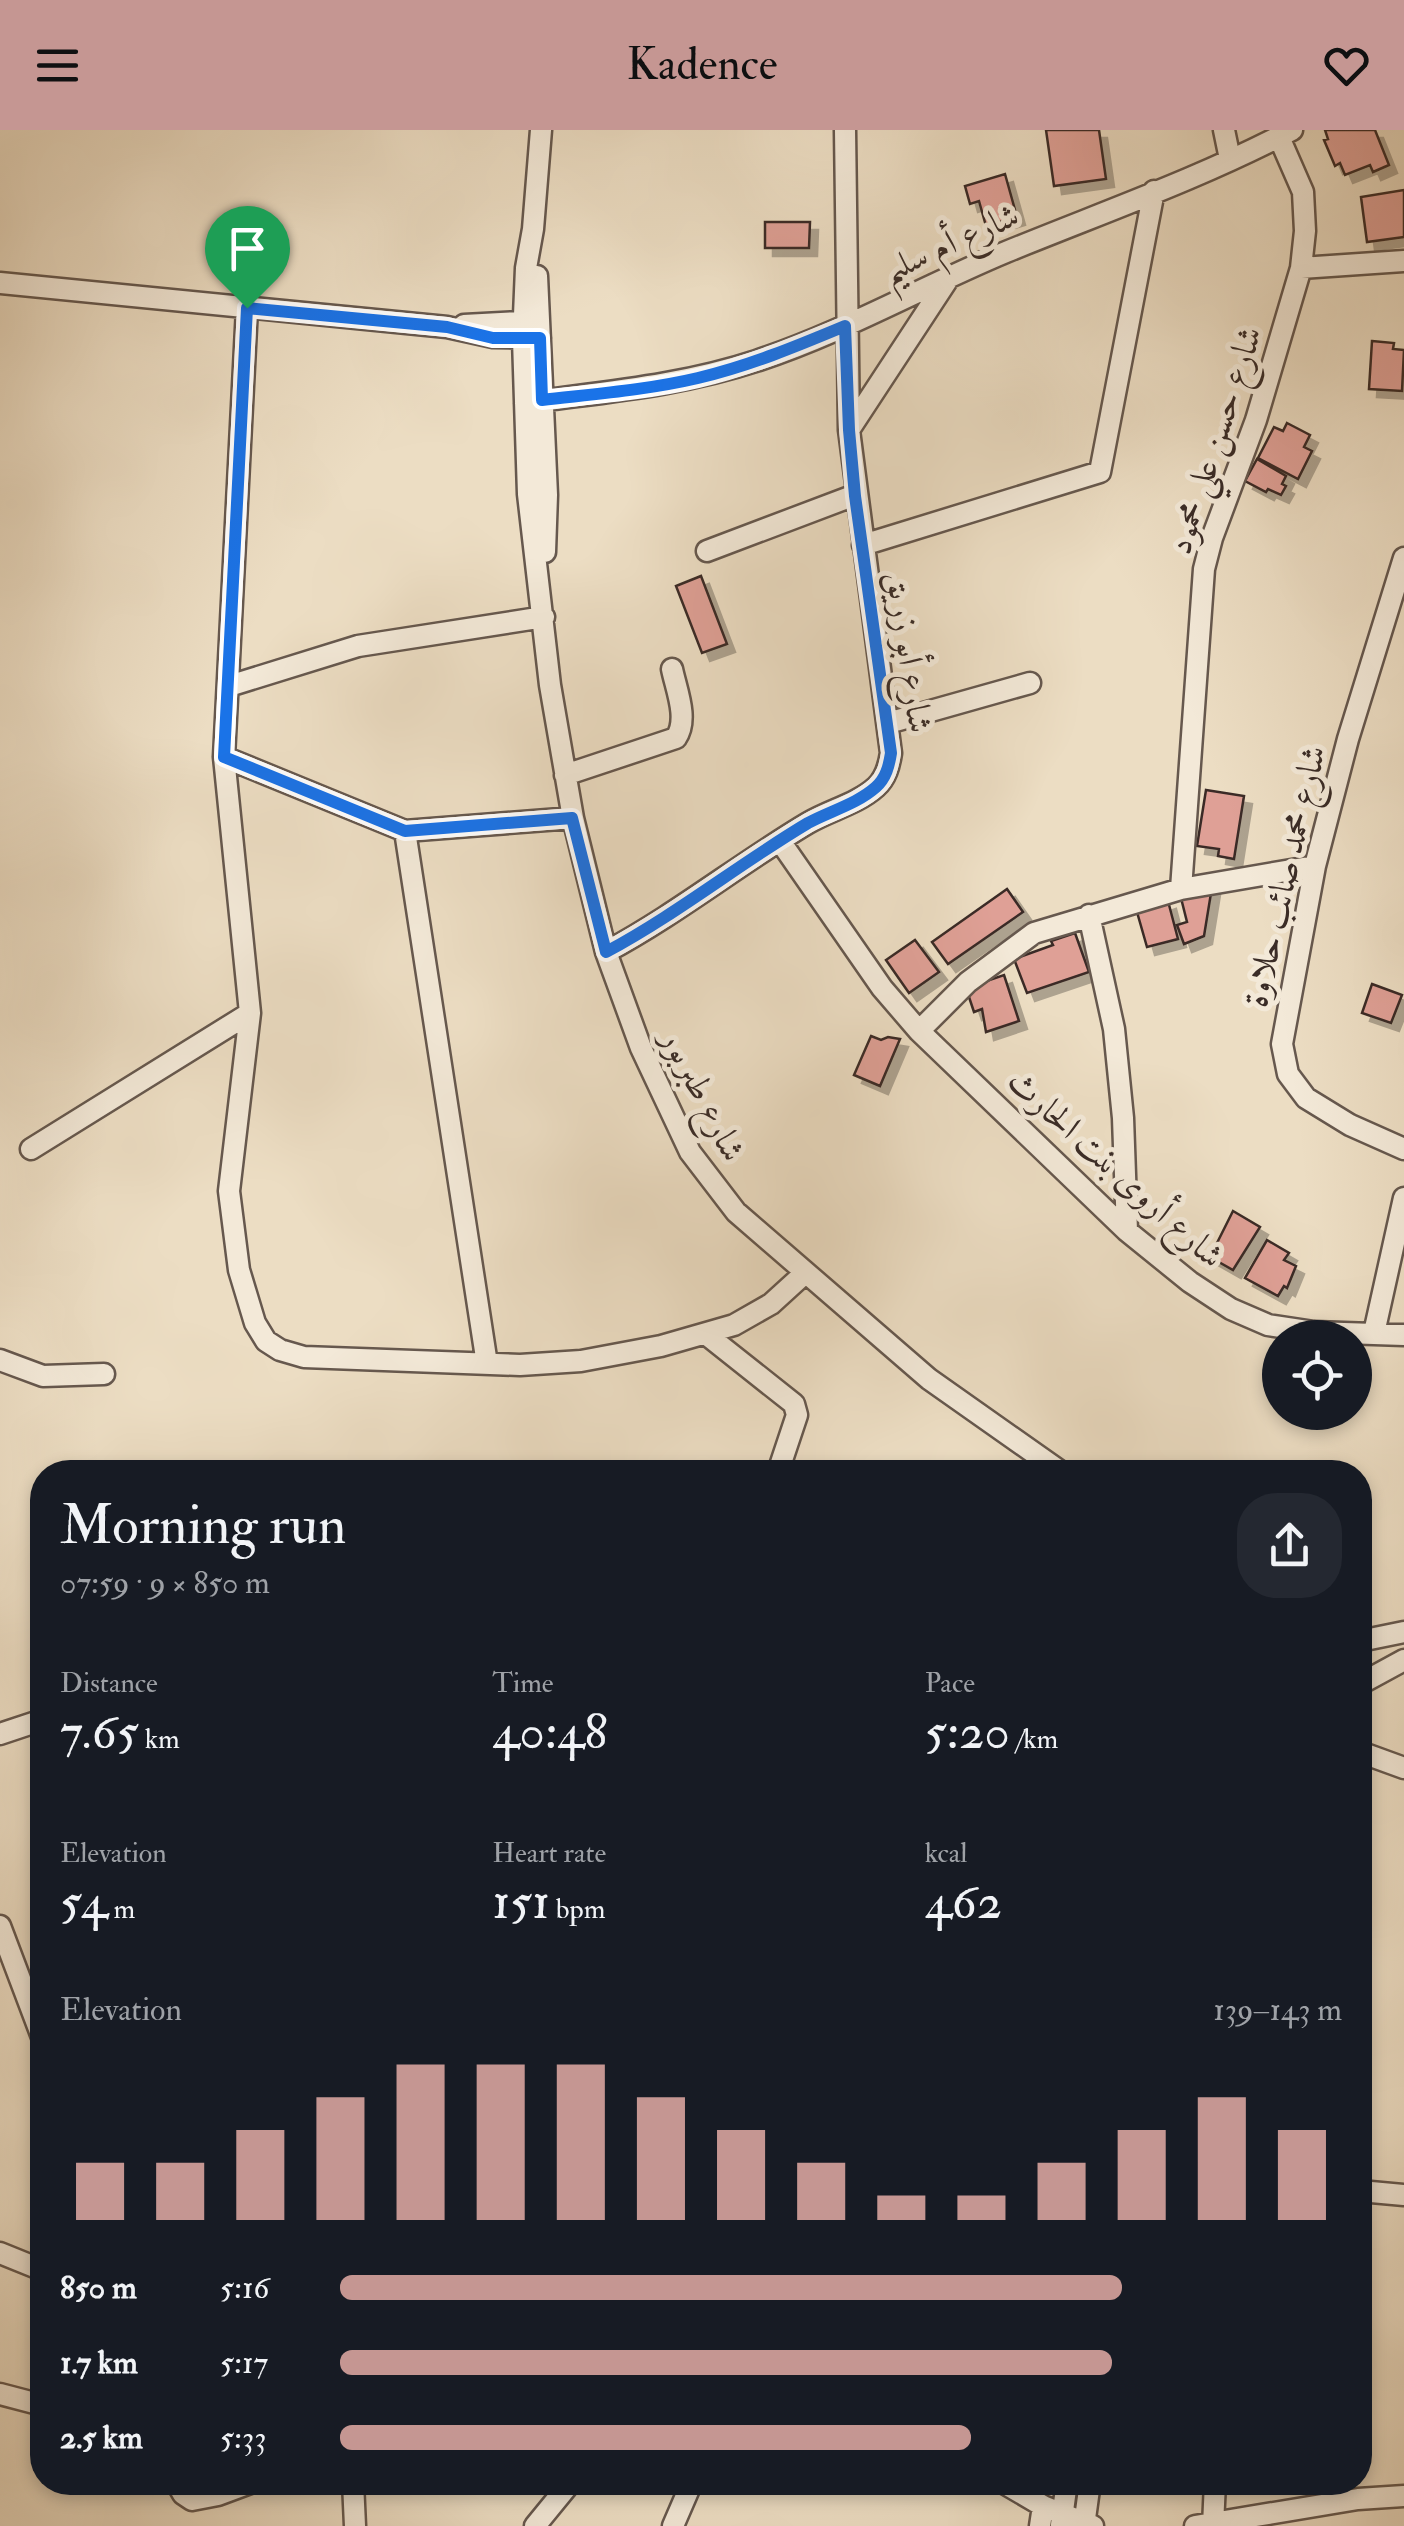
<!DOCTYPE html>
<meta charset="utf-8">
<style>
body{margin:0;font-family:"IM FELL Double Pica",Amiri,serif;background:#242831;color:#f1f3f6;height:100vh;display:flex;flex-direction:column;font-size:38px;white-space:nowrap}
*{box-sizing:border-box;margin:0}
p{font-size:32px;color:#9ea1a6}
.icon{flex:none;width:55px;height:55px;fill:none;stroke:currentColor;stroke-width:2;stroke-linecap:round;stroke-linejoin:round}
.map{position:relative;flex:1;overflow:hidden}
.details{position:absolute;left:30px;top:1330px;width:1342px;height:1035px;display:flex;flex-direction:column;background:#171b24;border-radius:40px;box-shadow:0 5px 15px #0003}
.details>*{flex:none}
.buttons{position:absolute;left:1262px;top:1190px;display:grid;gap:20px}
.buttons a{display:grid;place-items:center;width:110px;height:110px;border-radius:50%;background:#171b24;box-shadow:0 5px 15px #0003;font-size:50px}
.pin{position:absolute;display:grid;place-items:center;width:85px;height:85px;color:#fff;margin:-102px -42px;border-radius:50% 50% 50% 0;rotate:-45deg;box-shadow:0 0 10px #0007}
.pin .icon{rotate:45deg}
.round{display:grid;place-items:center;flex:none;width:105px;height:105px;border-radius:40px;background:#242831}
.overview{display:flex;align-items:center;justify-content:space-between;height:170px;padding:0 30px}
h1{font-size:55px;font-weight:600;line-height:75px}
.metrics{display:grid;grid-template-columns:repeat(3,1fr);gap:15px;height:170px;padding:10px 30px}
.metrics div{display:grid;align-content:center}
.metrics b{font-size:50px;font-weight:600}
.metrics small{font-size:28px;font-weight:400}
.metrics p{font-size:28px}
.chart{height:280px;padding:20px 30px}
.chart p{display:flex;justify-content:space-between}
.chart svg{width:100%;height:180px;margin-top:10px;stroke:#c59692;stroke-width:6}
ul{padding:0 30px;list-style:none;font-size:32px}
li{display:grid;grid-template-columns:160px 120px 1fr;align-items:center;height:75px}
li i{height:25px;border-radius:12px;background:#c59692}
header{display:flex;justify-content:space-between;align-items:center;height:130px;padding:0 30px;background:#c59692;color:#111;font-size:45px;font-weight:600}
.map>svg:first-child{display:block}
.building{fill:#dfa096;stroke:#3a2c27;stroke-width:2.5;filter:url(#shadow)}
.lines{fill:none;stroke-linecap:round;stroke-linejoin:round}
.minor-casing{stroke:#66584e;stroke-width:25}
.minor{stroke:#f3e9d8;stroke-width:20}
.route-casing{stroke:#fff;stroke-width:20}
.route{stroke:#1a73e8;stroke-width:12}
.labels{text-anchor:middle;stroke-width:10;stroke-linejoin:round;paint-order:stroke}
.street-label{font-size:35px;fill:#3a2c27;stroke:#f3e9d8}
</style>
<header><svg class="icon" aria-label="menu" viewBox="0 0 24 24"><path d="M4 6h16M4 12h16M4 18h16"/></svg>Kadence<svg class="icon" aria-label="heart" viewBox="0 0 24 24"><path d="M12 20l-8-8c-3-5 5-10 8-4 3-6 11-1 8 4z"/></svg></header>
<div class="map">
<svg width="1404" height="2396" viewBox="0 0 1404 2396">
<defs>
<filter id="shadow"><feDropShadow dx="8" dy="8" stdDeviation="0" flood-color="#0004"/></filter>
</defs>
<rect width="100%" height="100%" fill="#ecddc3"/>
<filter id="stains"><feTurbulence type="fractalNoise" baseFrequency=".002" numOctaves="4"/><feColorMatrix values="0 0 0 0 .2 0 0 0 0 .09 0 0 0 0 .02 0 0 0 .5 -.17"/></filter>
<radialGradient id="worn" r=".72"><stop offset=".6" stop-color="#630" stop-opacity="0"/><stop offset="1" stop-color="#630" stop-opacity=".3"/></radialGradient>
<!-- building -->
<path class="building" d="M 1046,0 L 1099,0 L 1106,49 L 1054,56 Z
M 1325,0 L 1375,0 L 1389,35 L 1373,42 L 1370,35 L 1345,45 L 1340,33 L 1335,36 L 1324,10 L 1328,9 Z
M 1005,44 L 1017,87 L 986,96 L 979,71 L 970,74 L 965,56 Z
M 1404,60 L 1404,107 L 1367,112 L 1361,67 Z
M 765,92 L 810,92 L 809,118 L 765,118 Z
M 1372,211 L 1394,213 L 1393,219 L 1404,220 L 1402,261 L 1369,259 Z
M 1287,293 L 1310,305 L 1304,317 L 1312,321 L 1298,349 L 1258,328 L 1274,297 L 1283,301 Z
M 1257,329 L 1286,346 L 1282,354 L 1286,356 L 1281,365 L 1268,359 L 1266,362 L 1245,351 Z
M 701,446 L 727,514 L 702,523 L 676,456 Z
M 1206,660 L 1244,666 L 1234,729 L 1218,726 L 1219,719 L 1197,716 Z
M 1212,757 L 1204,806 L 1184,814 L 1177,795 L 1187,792 L 1180,764 Z
M 1007,759 L 1023,782 L 948,834 L 932,812 Z
M 1168,771 L 1178,809 L 1147,817 L 1137,782 Z
M 1075,803 L 1089,842 L 1027,863 L 1014,829 L 1053,815 L 1051,811 Z
M 915,810 L 939,842 L 909,863 L 886,830 Z
M 1004,845 L 1019,891 L 986,902 L 982,879 L 974,882 L 966,858 Z
M 1372,854 L 1402,865 L 1391,893 L 1362,883 Z
M 871,906 L 881,910 L 888,907 L 900,909 L 880,956 L 854,945 Z
M 1233,1081 L 1260,1097 L 1233,1140 L 1210,1127 Z
M 1267,1110 L 1289,1123 L 1284,1130 L 1296,1136 L 1287,1158 L 1284,1156 L 1278,1166 L 1245,1148 Z"/>
<g class="lines">
<!-- minor casing -->
<g class="minor-casing">
<path id="minor" d="M 541,0 L 533,99 L 526,138 L 523,209 L 528,364 L 550,555 L 573,688 L 606,822 L 641,918 L 690,1022 L 736,1082 L 929,1249 L 1061,1342
M 1224,0 L 1230,29
M 1301,138 L 1404,131
M 537,146 L 547,365 L 545,422
M 0,153 L 447,197 L 493,207 L 540,208
M 247,178 L 224,627 L 250,883 L 229,1061 L 239,1140 L 255,1193 L 266,1211 L 280,1220 L 304,1227 L 520,1235 L 581,1231 L 661,1216 L 734,1195 L 771,1174 L 805,1143
M 464,195 L 535,191
M 525,273 C 603,262 680,256 756,231 C 842,203 922,157 1006,122 C 1101,83 1201,48 1292,0
M 849,300 L 950,146
M 863,415 L 1100,342 L 1154,61
M 707,421 L 855,365
M 1404,428 L 1348,609 L 1315,736 L 1282,914 L 1288,944 L 1306,968 L 1350,995 L 1404,1019
M 229,556 L 358,516 L 544,487
M 888,593 L 1030,553
M 224,627 L 405,701 L 573,688
M 565,645 L 676,608 C 689,589 676,559 672,539
M 405,701 L 487,1234
M 780,711 L 882,858 L 919,901 L 1127,1101 L 1190,1152 L 1231,1179 L 1268,1195 L 1314,1202 L 1404,1205
M 1181,759 L 1204,439 L 1212,408 L 1256,290 L 1301,138 L 1305,101 L 1303,62 L 1279,7
M 1089,785 L 1114,899 L 1123,988 L 1127,1101
M 606,822 C 677,784 739,734 808,693 C 830,680 857,674 876,657 C 886,648 889,636 891,623 L 849,300 L 845,0
M 919,901 L 968,852 L 1034,803 L 1181,759 L 1315,736
M 31,1019 L 250,883
M 1374,1203 L 1404,1068
M 707,1205 L 794,1274 L 797,1285 L 778,1342
M 0,1230 L 43,1246 L 104,1244
M 1360,1511 L 1404,1502
M 1360,1554 L 1404,1530
M 0,1604 L 42,1590
M 1360,1622 L 1404,1638
M 0,1796 L 42,1907
M 1360,2061 L 1404,2065
M 0,2123 L 42,2140
M 0,2264 L 42,2275
M 176,2352 L 183,2364 L 192,2370 L 218,2365 L 253,2352
M 353,2352 L 355,2396
M 1002,2352 L 1043,2376 L 1093,2396
M 1061,2395 L 1067,2352
M 535,2396 L 571,2352
M 673,2396 L 692,2352
M 1040,2396 L 1043,2376
M 1084,2396 L 1090,2352
M 1195,2396 L 1358,2369 L 1404,2366
M 1213,2396 L 1215,2352"/>
</g>
<!-- minor -->
<use href="#minor" class="minor"/>
</g>
<g class="lines">
<!-- route casing -->
<g class="route-casing">
<path id="route" d="M 247,178 L 447,197 L 493,208 L 540,208 L 542,270 C 594,264 647,260 698,248 C 749,236 797,216 845,196 L 849,300 L 855,366 L 891,623 C 889,636 886,648 876,657 C 857,674 830,681 808,693 C 739,734 677,784 606,822 L 572,688 L 405,701 L 224,627 Z"/>
</g>
<!-- route -->
<use href="#route" class="route"/>
</g>
<g class="labels">
<!-- street labels -->
<g class="street-label">
<text transform="translate(950 112) rotate(-24)" y="12">شارع أم سليم</text>
<text transform="translate(1214 310) rotate(-72)" y="12">شارع حسن علي محمود</text>
<text transform="translate(910 522) rotate(82)" y="12">شارع أبو زريق</text>
<text transform="translate(1284 746) rotate(-77)" y="12">شارع محمد صائب حلاوة</text>
<text transform="translate(704 965) rotate(63)" y="12">شارع طبربور</text>
<text transform="translate(1116 1038) rotate(42)" y="12">شارع أروى بنت الحارث</text>
</g>
</g>
<rect width="100%" height="100%" filter="url(#stains)"/>
<rect width="100%" height="100%" fill="url(#worn)"/>
</svg>
<div class="buttons">
<a><svg class="icon" aria-label="locate" viewBox="0 0 24 24"><circle cx="12" cy="12" r="6"/><path d="M12 2v4M12 18v4M2 12h4M18 12h4"/></svg></a>
</div>
<div class="pin" style="left:247px;top:178px;background:#1e9e55"><svg class="icon" aria-label="arrive" viewBox="0 0 24 24"><path d="M6 21V4h12l-3 4 3 4H6"/></svg></div>
<section class="details">
<div class="overview"><div><h1>Morning run</h1><p>07:59 · 9 × 850 m</p></div><a class="round"><svg class="icon" aria-label="share" viewBox="0 0 24 24"><path d="M12 15V3M7 8l5-5 5 5M5 13v7h14v-7"/></svg></a></div>
<div class="metrics">
<div><p>Distance</p><b>7.65<small> km</small></b></div>
<div><p>Time</p><b>40:48</b></div>
<div><p>Pace</p><b>5:20<small> /km</small></b></div>
</div>
<div class="metrics">
<div><p>Elevation</p><b>54<small> m</small></b></div>
<div><p>Heart rate</p><b>151<small> bpm</small></b></div>
<div><p>kcal</p><b>462</b></div>
</div>
<div class="chart"><p><span>Elevation</span>139–143 m</p>
<svg viewBox="0 0 160 44" preserveAspectRatio="none"><path d="M5 44V30M15 44V30M25 44V22M35 44V14M45 44V6M55 44V6M65 44V6M75 44V14M85 44V22M95 44V30M105 44V38M115 44V38M125 44V30M135 44V22M145 44V14M155 44V22"/></svg>
</div>
<ul>
<li><b>850 m</b>5:16<i style="width:78%"></i></li>
<li><b>1.7 km</b>5:17<i style="width:77%"></i></li>
<li><b>2.5 km</b>5:33<i style="width:63%"></i></li>
</ul>
</section>
</div>
